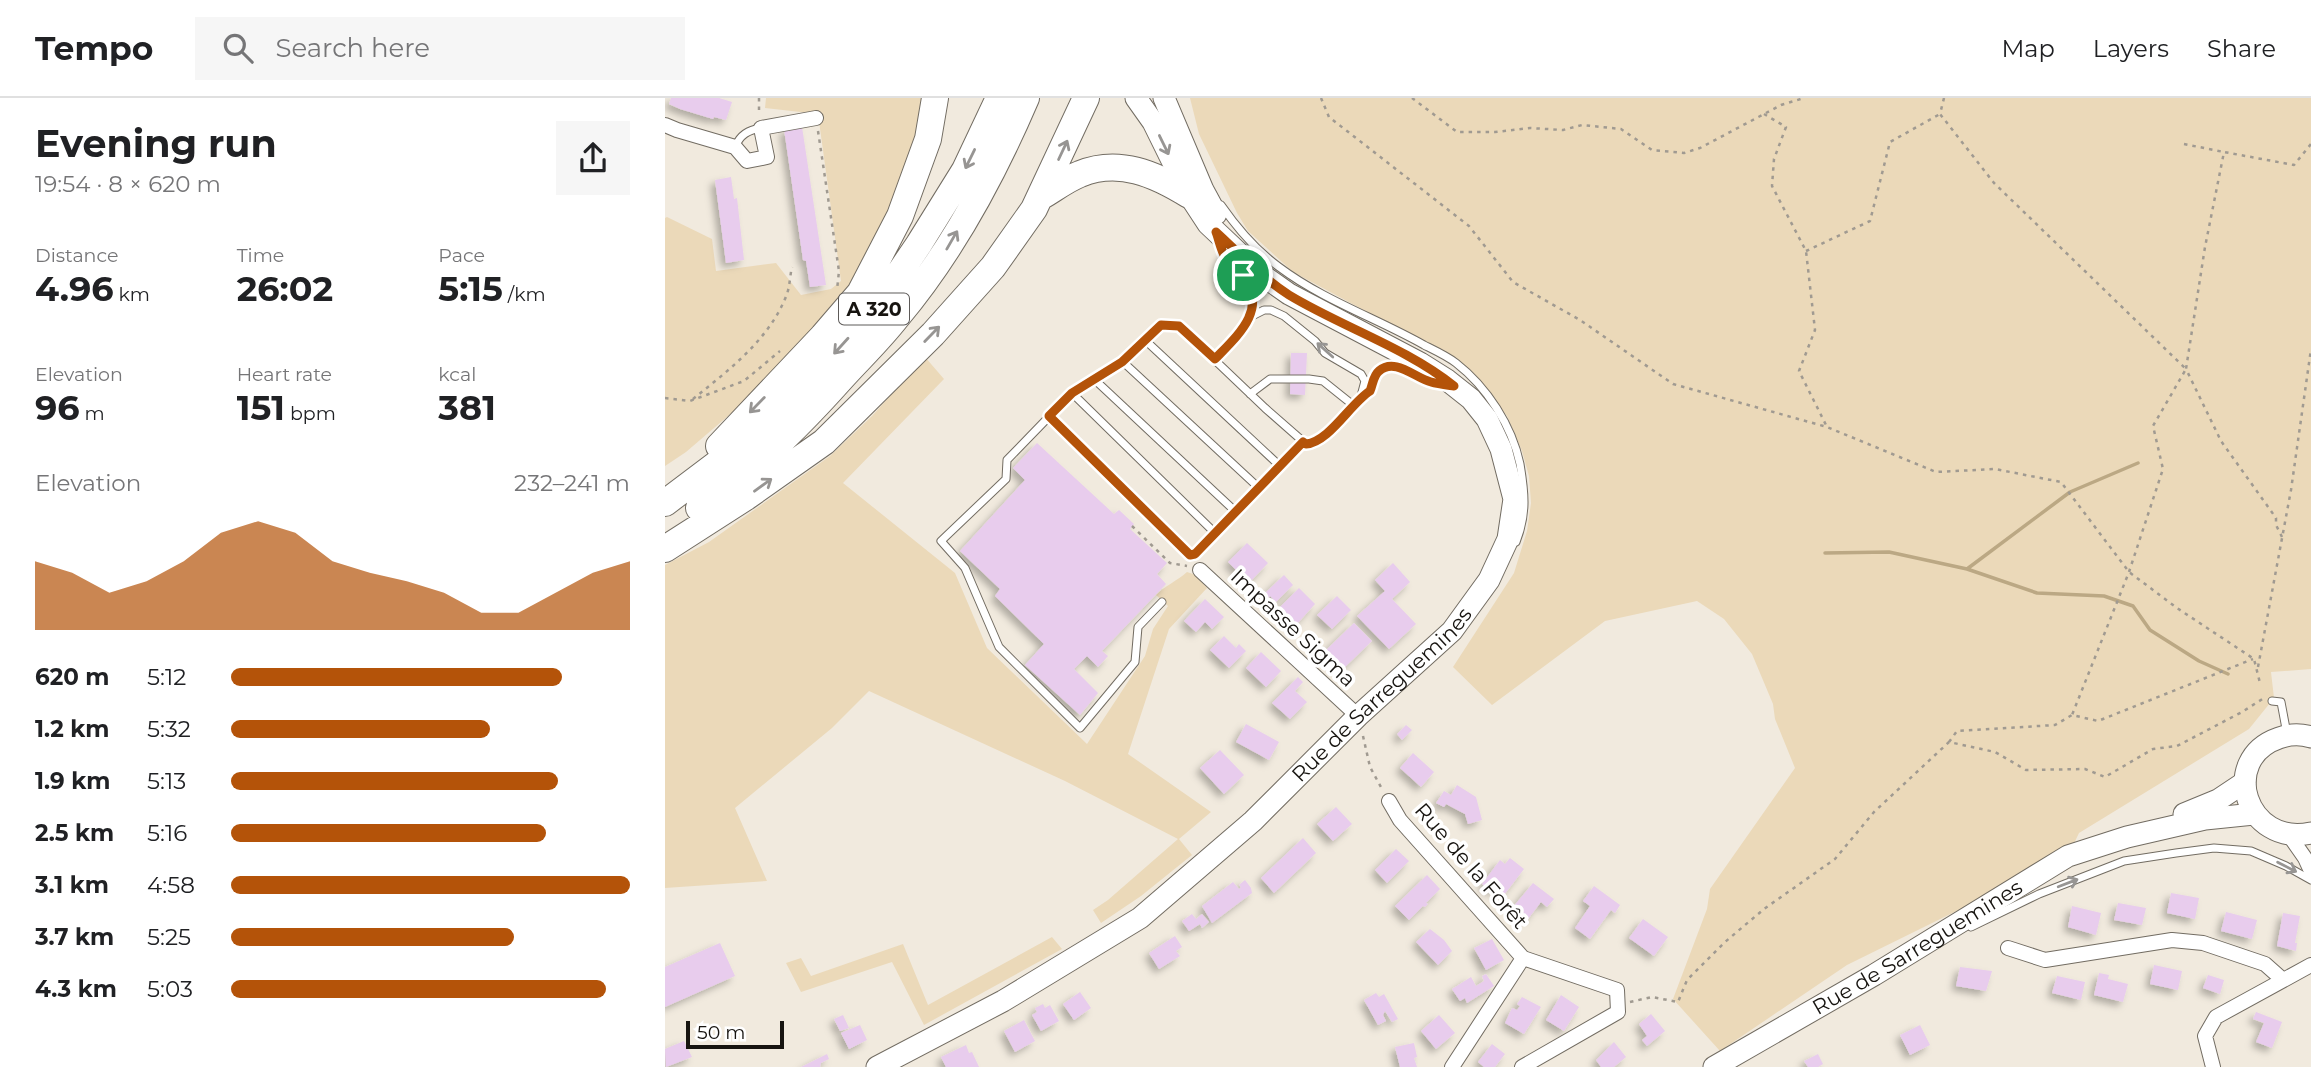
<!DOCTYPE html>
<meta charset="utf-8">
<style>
body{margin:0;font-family:Montserrat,sans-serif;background:#f6f6f6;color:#202124;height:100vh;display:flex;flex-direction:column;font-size:26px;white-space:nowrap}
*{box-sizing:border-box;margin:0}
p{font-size:23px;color:#757577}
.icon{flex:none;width:38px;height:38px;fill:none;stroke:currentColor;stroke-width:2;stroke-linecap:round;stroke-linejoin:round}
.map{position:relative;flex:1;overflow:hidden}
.panel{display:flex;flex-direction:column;background:#fff;width:665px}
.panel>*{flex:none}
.scale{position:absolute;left:21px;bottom:18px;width:98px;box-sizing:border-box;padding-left:7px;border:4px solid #171410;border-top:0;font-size:19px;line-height:24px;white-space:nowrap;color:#171410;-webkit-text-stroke:5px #fff;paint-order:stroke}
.pin{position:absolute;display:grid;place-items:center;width:60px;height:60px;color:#fff;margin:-30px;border:4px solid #fff;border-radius:50%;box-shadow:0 2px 7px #0007}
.round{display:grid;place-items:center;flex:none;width:74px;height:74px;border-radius:0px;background:#f6f6f6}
.summary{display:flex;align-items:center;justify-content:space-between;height:119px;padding:0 35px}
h1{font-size:38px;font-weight:700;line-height:52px}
.figures{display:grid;grid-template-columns:repeat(3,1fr);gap:10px;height:119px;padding:7px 35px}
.figures div{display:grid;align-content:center}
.figures b{font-size:35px;font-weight:700}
.figures small{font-size:19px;font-weight:400}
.figures p{font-size:19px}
.chart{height:196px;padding:14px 35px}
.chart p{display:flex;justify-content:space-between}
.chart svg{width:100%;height:126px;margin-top:7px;fill:#b45309;opacity:.7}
ul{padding:0 35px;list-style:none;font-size:23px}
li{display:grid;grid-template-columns:112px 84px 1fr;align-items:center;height:52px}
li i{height:18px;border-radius:9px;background:#b45309}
header{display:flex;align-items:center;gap:42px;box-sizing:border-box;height:98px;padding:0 35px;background:#fff;border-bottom:2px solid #e0e0e0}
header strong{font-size:33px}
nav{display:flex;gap:38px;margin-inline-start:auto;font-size:24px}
.search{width:490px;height:63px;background:#f6f6f6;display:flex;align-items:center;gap:18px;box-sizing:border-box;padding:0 24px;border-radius:0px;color:#757577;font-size:26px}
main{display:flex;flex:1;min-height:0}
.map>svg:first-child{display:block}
.green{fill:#ebd9b9}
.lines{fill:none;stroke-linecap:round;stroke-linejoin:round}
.stream{stroke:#bba884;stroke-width:3.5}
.building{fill:#e8cced;filter:url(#shadow)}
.service-casing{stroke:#726c62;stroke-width:9}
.minor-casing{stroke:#726c62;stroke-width:16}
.secondary-casing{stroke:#726c62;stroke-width:23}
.motorway-casing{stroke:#726c62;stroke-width:28}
.path{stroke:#a09a91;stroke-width:2.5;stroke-dasharray:3.5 5;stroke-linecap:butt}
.service{stroke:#fff;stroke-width:7}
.minor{stroke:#fff;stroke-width:14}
.secondary{stroke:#fff;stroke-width:21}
.motorway{stroke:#fff;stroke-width:26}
.oneway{stroke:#979593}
.route-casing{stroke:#fff;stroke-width:14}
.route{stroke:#b45309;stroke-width:9}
.labels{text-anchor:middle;stroke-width:7;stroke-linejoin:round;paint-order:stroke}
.shield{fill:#fff;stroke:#5d5a58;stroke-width:2}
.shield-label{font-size:19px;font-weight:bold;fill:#171410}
.street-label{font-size:21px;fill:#171410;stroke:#fff}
</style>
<header>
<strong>Tempo</strong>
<div class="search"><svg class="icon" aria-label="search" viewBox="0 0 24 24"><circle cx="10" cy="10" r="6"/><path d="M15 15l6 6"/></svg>Search here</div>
<nav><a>Map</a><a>Layers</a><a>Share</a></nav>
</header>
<main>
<section class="panel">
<div class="summary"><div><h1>Evening run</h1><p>19:54 · 8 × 620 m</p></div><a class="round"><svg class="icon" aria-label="share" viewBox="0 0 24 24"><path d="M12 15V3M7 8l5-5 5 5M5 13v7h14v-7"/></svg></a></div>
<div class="figures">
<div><p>Distance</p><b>4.96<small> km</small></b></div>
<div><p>Time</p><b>26:02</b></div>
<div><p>Pace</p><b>5:15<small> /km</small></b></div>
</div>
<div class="figures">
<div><p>Elevation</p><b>96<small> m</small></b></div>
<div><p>Heart rate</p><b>151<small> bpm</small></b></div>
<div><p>kcal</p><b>381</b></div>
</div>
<div class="chart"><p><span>Elevation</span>232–241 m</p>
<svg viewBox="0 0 160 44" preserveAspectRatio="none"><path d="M0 44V20L10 24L20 31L30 27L40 20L50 10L60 6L70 10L80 20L90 24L100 27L110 31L120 38L130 38L140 31L150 24L160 20V44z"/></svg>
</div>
<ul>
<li><b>620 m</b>5:12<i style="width:83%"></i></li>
<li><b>1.2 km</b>5:32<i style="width:65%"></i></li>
<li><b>1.9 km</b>5:13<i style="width:82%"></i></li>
<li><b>2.5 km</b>5:16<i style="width:79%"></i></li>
<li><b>3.1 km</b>4:58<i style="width:100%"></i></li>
<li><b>3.7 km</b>5:25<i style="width:71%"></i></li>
<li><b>4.3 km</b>5:03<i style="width:94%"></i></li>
</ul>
</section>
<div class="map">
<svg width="1646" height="969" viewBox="0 0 1646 969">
<defs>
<filter id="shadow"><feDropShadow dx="-4.5" dy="4.5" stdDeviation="3.5" flood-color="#0004"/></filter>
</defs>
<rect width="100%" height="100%" fill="#f1eade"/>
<!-- green -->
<path class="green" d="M 101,0 L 258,0 L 253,30 L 241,74 L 198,174 L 84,300 L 21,354 L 0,368 L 0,120 L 2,119 L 47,141 L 51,173 L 111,165 L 136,197 L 166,191 L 176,183 L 153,16 L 100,10 Z
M 525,0 L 1646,0 L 1646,571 L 1606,574 L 1609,600 L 1584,631 L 1414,735 L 1403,758 L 1182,867 L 1055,953 L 1008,901 L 1042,811 L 1045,791 L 1130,670 L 1110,621 L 1108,606 L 1087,556 L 1059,521 L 1032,503 L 940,523 L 827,607 L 788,569 L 849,475 L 862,433 L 866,405 L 864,378 L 857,353 L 842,318 L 797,265 L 628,174 L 583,133 L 572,115 L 534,36 Z
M 260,259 L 279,281 L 178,385 L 290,475 L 322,550 L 422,646 L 480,558 L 488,531 L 503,508 L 491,497 C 501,487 512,483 522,474 L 531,477 L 542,490 L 504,531 L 463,656 L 546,714 L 514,741 L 527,757 L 476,798 L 436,825 L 428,812 L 443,802 L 513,741 L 400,683 L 204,593 L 167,630 L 70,710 L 102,783 L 0,790 L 0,467 L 44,444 L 165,358 L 207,318 Z
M 387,839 L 397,851 L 259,927 L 227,864 L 136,894 L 121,865 L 136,860 L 146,878 L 238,846 L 263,907 Z"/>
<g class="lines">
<!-- stream -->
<path class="stream" d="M 1160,455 L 1224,454 L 1302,471 L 1405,394 L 1473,365
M 1302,471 L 1372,495 L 1439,498 L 1468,508 L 1485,532 L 1534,563 L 1563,576"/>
</g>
<!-- building -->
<path class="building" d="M 6,0 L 54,0 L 67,4 L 61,22 L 49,19 L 48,21 L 15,11 L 4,6 Z
M 137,29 L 161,187 L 145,189 L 141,163 L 138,162 L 119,31 Z
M 66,79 L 69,101 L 72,100 L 79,162 L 61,165 L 50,82 Z
M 626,255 L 642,255 L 640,297 L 625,296 Z
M 372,345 L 449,416 L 454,412 L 469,426 L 465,431 L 502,465 L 492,476 L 501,486 L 437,553 L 443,558 L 433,569 L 422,558 L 409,571 L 433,595 L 415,617 L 360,567 L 379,546 L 330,498 L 335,491 L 295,453 L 360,382 L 348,370 Z
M 582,445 L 603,465 L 584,485 L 563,464 Z
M 728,465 L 745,484 L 727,501 L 751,526 L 724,551 L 692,518 L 720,493 L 710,482 Z
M 619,477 L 628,487 L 611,504 L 605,498 L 603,501 L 599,496 Z
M 634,490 L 650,506 L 632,526 L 615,509 Z
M 672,498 L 686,512 L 667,531 L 652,517 Z
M 540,501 L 559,519 L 547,531 L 540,524 L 531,534 L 519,523 Z
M 689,525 L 707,543 L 679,570 L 661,552 Z
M 559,538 L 571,550 L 574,546 L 581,553 L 564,570 L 545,552 Z
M 596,554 L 616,573 L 601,589 L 581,570 Z
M 633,579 L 638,584 L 630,593 L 642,604 L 625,621 L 607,605 Z
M 581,626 L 614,644 L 604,662 L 571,644 Z
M 741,627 L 747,632 L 737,642 L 732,636 Z
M 555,652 L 579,677 L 559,696 L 535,670 Z
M 748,655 L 769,674 L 756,689 L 735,670 Z
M 792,687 L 811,699 L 817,722 L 803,726 L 800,716 L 781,706 L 779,709 L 771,705 L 779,693 L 786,697 Z
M 671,709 L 687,726 L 668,743 L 652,726 Z
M 638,740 L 651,755 L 609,795 L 596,780 Z
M 731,751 L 744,763 L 722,785 L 710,772 Z
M 845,760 L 859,771 L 839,797 L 830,789 L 827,794 L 817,786 L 835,762 L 840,766 Z
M 762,777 L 775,791 L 761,805 L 763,806 L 760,809 L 758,808 L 744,822 L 730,808 Z
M 580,782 L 586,790 L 587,795 L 547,825 L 537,808 L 568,784 L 574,791 L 576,789 L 574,787 Z
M 868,785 L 889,801 L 882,809 L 876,804 L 863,821 L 848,809 Z
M 929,788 L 955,807 L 950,815 L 946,812 L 925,841 L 910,830 L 925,808 L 918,803 Z
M 1506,795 L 1534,800 L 1530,821 L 1502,815 Z
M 1453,805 L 1481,810 L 1477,827 L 1449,822 Z
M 1407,808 L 1436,815 L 1431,837 L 1403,829 Z
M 1561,814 L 1592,822 L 1587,841 L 1556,833 Z
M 1618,815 L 1635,818 L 1630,845 L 1632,845 L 1631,853 L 1612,848 Z
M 527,816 L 531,821 L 537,816 L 544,824 L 537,830 L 535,826 L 524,833 L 517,823 Z
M 978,821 L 1003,839 L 989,858 L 964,840 Z
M 765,831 L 779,842 L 787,853 L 773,867 L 751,844 Z
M 510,838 L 517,849 L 511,853 L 515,858 L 494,871 L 484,855 Z
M 827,841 L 839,862 L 821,872 L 809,850 Z
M 55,845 L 70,878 L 0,909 L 0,869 Z
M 1489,867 L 1517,873 L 1513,892 L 1485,886 Z
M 1295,869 L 1327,873 L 1321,893 L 1291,888 Z
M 1434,875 L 1444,877 L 1443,881 L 1463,886 L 1458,904 L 1429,897 Z
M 821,876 L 829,888 L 802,905 L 800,900 L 795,903 L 787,891 L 806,879 L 811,888 L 819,883 L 817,878 Z
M 1543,877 L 1559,882 L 1555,896 L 1538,890 Z
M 1392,878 L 1420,884 L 1416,902 L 1387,895 Z
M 415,894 L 426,910 L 409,922 L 398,906 Z
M 711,895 L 714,899 L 719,896 L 733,921 L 727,924 L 720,913 L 718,917 L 721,923 L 713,927 L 699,902 Z
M 896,897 L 914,909 L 899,933 L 881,922 Z
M 857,899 L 876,909 L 859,936 L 840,925 L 847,910 L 852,912 L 855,908 L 852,906 Z
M 378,906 L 380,910 L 385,907 L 394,923 L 376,933 L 367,917 L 372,914 L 370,910 Z
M 1591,914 L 1617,924 L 1607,950 L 1591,944 L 1599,925 L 1588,921 Z
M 986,916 L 1000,933 L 982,948 L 977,942 L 982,938 L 974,926 Z
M 178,917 L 184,930 L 175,933 L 169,921 Z
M 774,917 L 790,935 L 771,951 L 756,933 Z
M 359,922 L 370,943 L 350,954 L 339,933 Z
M 195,927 L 202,942 L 184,951 L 176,935 Z
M 1255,927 L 1265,947 L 1245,957 L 1235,937 Z
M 19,943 L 27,959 L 1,969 L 0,951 Z
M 949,944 L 961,959 L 949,969 L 936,969 L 931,962 Z
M 749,945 L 752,959 L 749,960 L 752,969 L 735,969 L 730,949 Z
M 827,946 L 840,956 L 830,969 L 819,969 L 813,964 Z
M 301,947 L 304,955 L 307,954 L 314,969 L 281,969 L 276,959 Z
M 162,956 L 164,961 L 156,965 L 155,969 L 136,969 Z
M 1153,956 L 1158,966 L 1153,969 L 1143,969 L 1139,963 Z"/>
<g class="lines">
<!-- service casing -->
<g class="service-casing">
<path id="service" d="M 70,49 C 75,37 83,32 96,30
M 556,107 C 572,130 592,153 614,169 C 658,202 711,220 759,247 C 769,252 782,258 791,265 C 822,289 847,328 855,366 C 860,396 862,416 851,444
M 587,218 L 599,212 L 606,212 L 619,218 L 650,243 L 660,255 L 696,276 L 700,283 L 696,298
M 480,242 L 615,368
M 550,261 L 587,218 C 593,177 566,178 556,148
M 457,263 L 594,390
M 430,282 L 571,414
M 407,295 L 550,435
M 585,296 L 605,281 L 644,281 L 658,283 L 688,307
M 384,318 L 525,457 L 530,456 L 638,343
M 497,504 L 473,529 L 470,564 L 415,630 L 334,549 L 300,470 L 276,443 L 341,381 L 342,362 L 407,295 L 457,263 L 496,227 L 514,228 L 600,310 L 641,346 C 664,345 685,306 705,293 C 707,288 707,282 711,277 C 726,255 755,283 774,286
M 1607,603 L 1616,604 L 1622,636
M 1306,829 L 1374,796 L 1459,763 L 1511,755 L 1549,750 L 1586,753 L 1621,768 L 1646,782"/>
</g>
<!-- minor casing -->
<g class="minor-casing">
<path id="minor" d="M 0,27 L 12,32 L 70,49 L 82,63 L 102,59 L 96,30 L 151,20
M 535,472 L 693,618
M 724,703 L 735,722 L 858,860 L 952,892 L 953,914 L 857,969
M 1624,737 L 1640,760 L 1646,773
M 1343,850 L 1380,862 L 1507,842 L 1538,845 L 1600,866 L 1618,882
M 787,969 L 858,860
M 1548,969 L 1540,938 L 1551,919 L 1646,867"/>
</g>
<!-- secondary casing -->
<g class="secondary-casing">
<g id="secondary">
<path d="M 499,0 L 538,92 L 551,116"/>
<path d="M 1646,639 C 1636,636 1625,636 1614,640 C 1553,661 1581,749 1646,735"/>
<path d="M 1519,716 L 1553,702 L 1580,684"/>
<path id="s1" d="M 212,969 L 338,903 L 475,820 L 588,723 L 693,618 L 787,533 L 824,482 L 843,441 L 849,401 L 836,351 L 822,321 L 806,301 L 782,282 L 755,265 L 624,196 L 597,177 L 543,126 L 524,97 L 488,24 L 471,0"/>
<path id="s2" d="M 1049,969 L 1209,877 L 1403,758 L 1462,739 L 1540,721 L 1589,716"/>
</g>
</g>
<!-- motorway casing -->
<g class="motorway-casing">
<path id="motorway" d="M 377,98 C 389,91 402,81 415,76 C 454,60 490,76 524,97
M 54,348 L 158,238 L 195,195 L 235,118 L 263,41 L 270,0
M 0,405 L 81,344 L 121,308 L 214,205 L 254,146 L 300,72 L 334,0
M 34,410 C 87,375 133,329 175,282 C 194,261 215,241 232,219 C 286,155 328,77 361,0
M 0,451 L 81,399 L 159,344 L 268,236 L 328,169 L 369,111 L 421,0"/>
</g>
<!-- path -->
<path class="path" d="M 94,0 L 94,16
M 656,0 L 664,19 L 804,128 L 848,184 L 915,222 L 1008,286 L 1162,329 L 1271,374 L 1330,371 L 1396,384 L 1464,474 L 1512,510 L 1589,561 L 1595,585
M 747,0 L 792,34 L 830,34 L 865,30 L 898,32 L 917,27 L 956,31 L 987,52 L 1019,55 L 1035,50 L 1116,7 L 1139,0
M 1279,0 L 1275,16 L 1329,85 L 1521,271 L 1488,328 L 1498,371 L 1464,474 L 1407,617
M 1099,16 L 1121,29 L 1109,61 L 1107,88 L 1141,153 L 1150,232 L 1134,273 L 1162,329
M 153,33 L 174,173 L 172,192
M 1519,46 L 1559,54
M 1141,153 L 1205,123 L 1225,44 L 1275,16
M 0,300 L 25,303 L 79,283 L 115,253
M 28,301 C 64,272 105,241 122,196 C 125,187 125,177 127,169
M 467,428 L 505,465 L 522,468
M 1617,439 L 1611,427 L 1611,420 L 1556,343 L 1521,271 L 1540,149 L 1559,54 L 1629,67 L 1646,46
M 1593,569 L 1626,392 L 1646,251
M 698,638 L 705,669 L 717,691
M 1284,644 L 1292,633 L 1390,627 L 1407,617 L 1433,623 L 1588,561
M 965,904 L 987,899 L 1013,904 L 1022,882 L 1060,844 L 1099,811 L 1170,761 L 1209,714 L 1284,644 L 1330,654 L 1361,672 L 1420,671 L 1440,679 L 1488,651 L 1512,648 L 1577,614 L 1599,600"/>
<!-- service -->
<use href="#service" class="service"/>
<!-- minor -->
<use href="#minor" class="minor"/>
<!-- secondary -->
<use href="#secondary" class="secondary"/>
<!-- motorway -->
<use href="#motorway" class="motorway"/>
</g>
<!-- one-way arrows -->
<defs><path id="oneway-shaft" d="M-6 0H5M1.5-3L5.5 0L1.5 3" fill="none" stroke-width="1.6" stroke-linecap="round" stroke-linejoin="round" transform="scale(1.75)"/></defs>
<g class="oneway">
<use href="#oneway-shaft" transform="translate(499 47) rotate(64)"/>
<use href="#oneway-shaft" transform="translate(398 52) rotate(-65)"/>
<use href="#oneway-shaft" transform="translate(305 61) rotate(116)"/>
<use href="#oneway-shaft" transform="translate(287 142) rotate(-60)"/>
<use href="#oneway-shaft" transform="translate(267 236) rotate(-46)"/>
<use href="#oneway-shaft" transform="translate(176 248) rotate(132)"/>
<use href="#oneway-shaft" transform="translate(660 252) rotate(-138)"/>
<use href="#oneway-shaft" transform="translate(92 307) rotate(134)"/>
<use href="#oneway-shaft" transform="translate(98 387) rotate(-36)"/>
<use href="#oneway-shaft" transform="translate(1622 769) rotate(27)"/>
<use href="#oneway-shaft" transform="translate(1403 785) rotate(-21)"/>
</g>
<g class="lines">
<!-- route casing -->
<g class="route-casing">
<path id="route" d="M 551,134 C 574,155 597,180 624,197 C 677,229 740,249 789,288 C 782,287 773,286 766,284 C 750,280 730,259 714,273 C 708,278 708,286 705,293 C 685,306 664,344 641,346 L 638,344 L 530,456 L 525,457 L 384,318 L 407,295 L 457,264 L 496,227 L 514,228 L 550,261 C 572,238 603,212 579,179 C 574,172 565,167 560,159 C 556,152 554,142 551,134 Z"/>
</g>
<!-- route -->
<use href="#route" class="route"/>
</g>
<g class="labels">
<!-- shield labels -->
<rect class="shield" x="174" y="195.5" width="70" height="31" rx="5"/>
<g class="shield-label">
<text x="209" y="218">A 320</text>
</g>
<!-- street labels -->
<g class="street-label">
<text transform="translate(628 530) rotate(43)" y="7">Impasse Sigma</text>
<text dy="7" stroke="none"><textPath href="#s1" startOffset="632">Rue de Sarreguemines</textPath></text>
<text transform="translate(806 768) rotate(49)" y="7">Rue de la Forêt</text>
<text dy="7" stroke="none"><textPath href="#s2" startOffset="236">Rue de Sarreguemines</textPath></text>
</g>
</g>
</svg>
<div class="scale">50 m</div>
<div class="pin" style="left:578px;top:177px;background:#1e9e55"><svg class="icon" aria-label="arrive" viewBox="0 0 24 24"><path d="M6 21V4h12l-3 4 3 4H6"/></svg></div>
</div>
</main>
